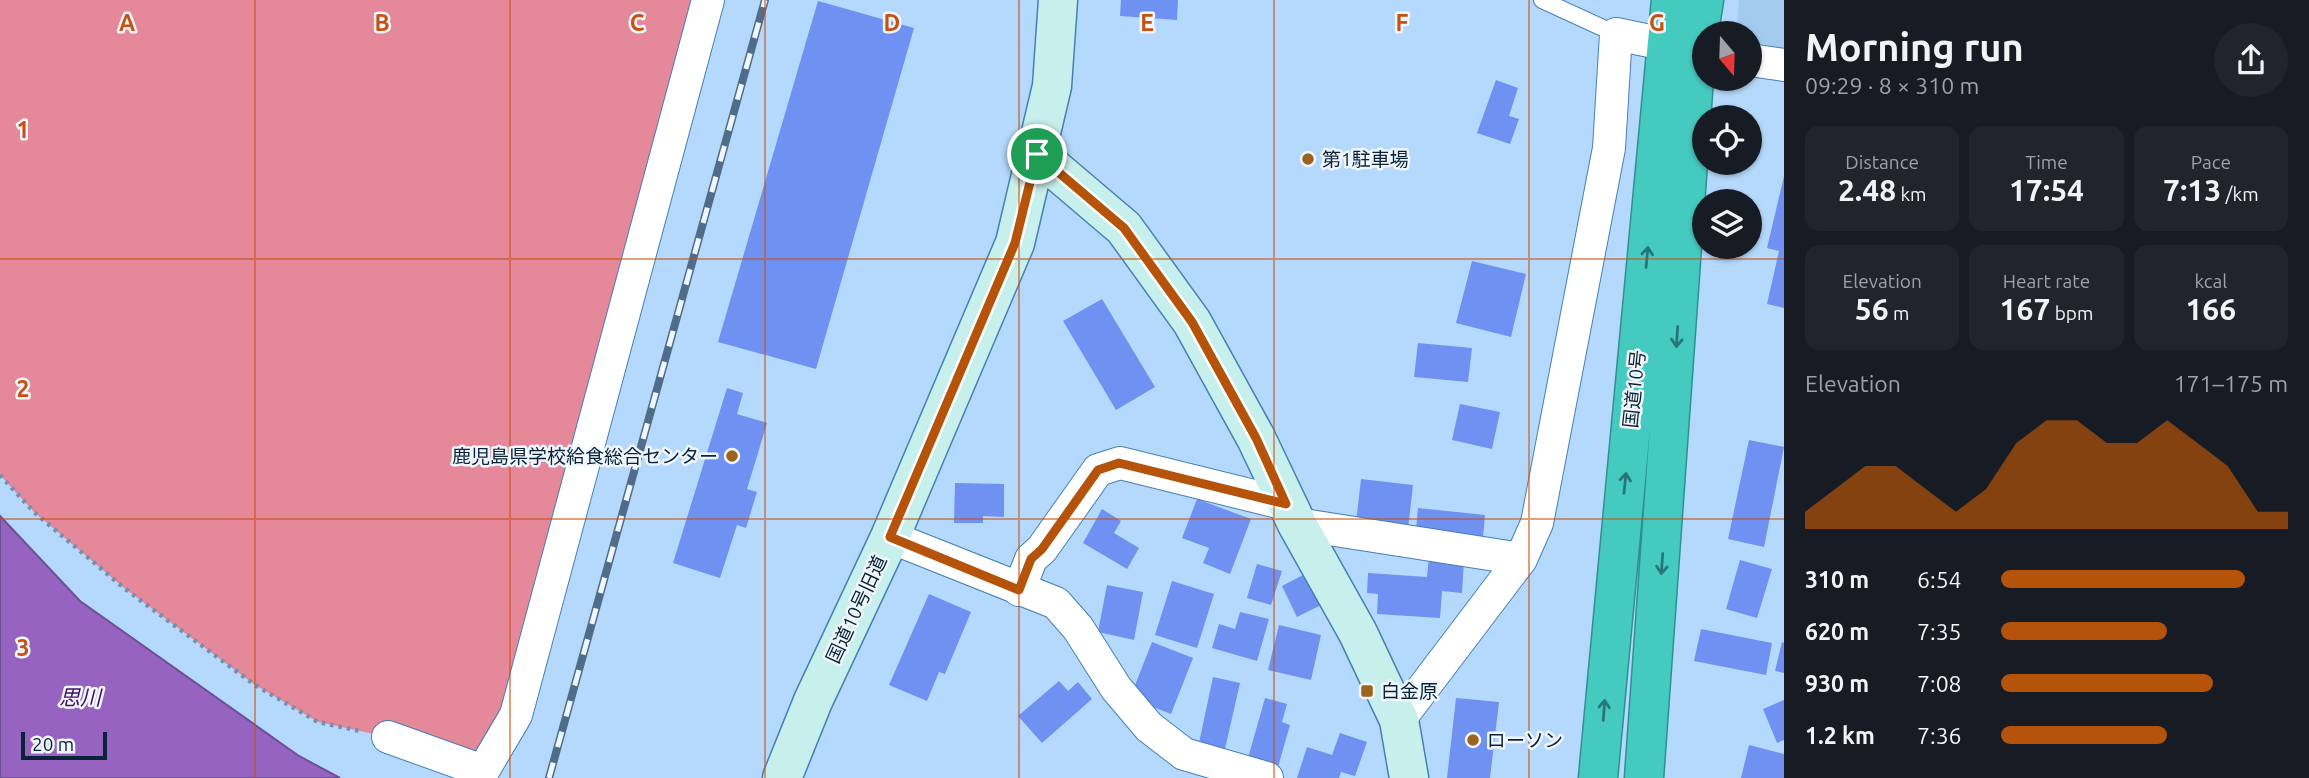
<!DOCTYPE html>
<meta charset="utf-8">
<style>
body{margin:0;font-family:Ubuntu,"Noto Sans JP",sans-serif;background:#20242c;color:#f1f3f6;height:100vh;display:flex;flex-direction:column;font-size:26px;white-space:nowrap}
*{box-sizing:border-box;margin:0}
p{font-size:23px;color:#9ea1a6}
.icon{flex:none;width:38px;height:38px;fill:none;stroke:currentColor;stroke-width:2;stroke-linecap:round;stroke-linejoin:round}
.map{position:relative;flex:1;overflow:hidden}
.sheet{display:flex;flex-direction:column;background:#171b24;width:525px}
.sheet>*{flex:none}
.needle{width:46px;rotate:161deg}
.tools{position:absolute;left:1692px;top:21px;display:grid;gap:14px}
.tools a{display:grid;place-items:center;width:70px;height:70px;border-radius:50%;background:#171b24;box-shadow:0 2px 5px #0004;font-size:35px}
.scale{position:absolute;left:21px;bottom:18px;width:86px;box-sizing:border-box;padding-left:7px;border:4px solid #0a2339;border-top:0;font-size:19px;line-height:24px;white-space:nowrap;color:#0a2339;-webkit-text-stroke:5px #f0f6fc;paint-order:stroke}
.pin{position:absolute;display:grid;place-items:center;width:60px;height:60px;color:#fff;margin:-30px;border:4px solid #fff;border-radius:50%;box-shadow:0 2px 7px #0007}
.round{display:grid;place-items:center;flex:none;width:74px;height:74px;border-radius:37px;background:#20242c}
.overview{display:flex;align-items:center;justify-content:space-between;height:119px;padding:0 21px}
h1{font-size:38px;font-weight:600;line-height:52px}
.metrics{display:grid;grid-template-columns:repeat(3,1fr);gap:10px;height:119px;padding:7px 21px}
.metrics div{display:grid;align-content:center;border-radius:14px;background:#20242c;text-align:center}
.metrics b{font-size:30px;font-weight:600}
.metrics small{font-size:19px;font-weight:400}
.metrics p{font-size:19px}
.chart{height:196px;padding:14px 21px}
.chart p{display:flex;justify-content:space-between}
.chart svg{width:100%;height:126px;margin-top:7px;fill:#b45309;opacity:.7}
ul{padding:0 21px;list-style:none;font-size:23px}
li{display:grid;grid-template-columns:112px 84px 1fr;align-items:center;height:52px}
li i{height:18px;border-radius:9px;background:#b45309}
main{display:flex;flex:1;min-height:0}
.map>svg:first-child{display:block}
.built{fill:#a3cbf0}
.green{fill:#e4889a}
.water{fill:#9663c1;stroke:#6c5098;stroke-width:2}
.building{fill:#6f91f1}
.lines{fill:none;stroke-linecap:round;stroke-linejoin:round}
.lane-casing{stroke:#4480b5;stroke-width:18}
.street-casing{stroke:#4480b5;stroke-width:34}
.secondary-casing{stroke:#4480b5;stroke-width:41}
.highway-casing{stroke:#309091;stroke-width:41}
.path{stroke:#7191af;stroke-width:4.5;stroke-dasharray:3.5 5;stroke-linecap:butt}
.lane{stroke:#fff;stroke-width:16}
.street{stroke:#fff;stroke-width:32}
.secondary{stroke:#c7efec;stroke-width:38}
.highway{stroke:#45cac0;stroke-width:38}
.rail-casing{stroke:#4f6c88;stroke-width:8}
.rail{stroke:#f0f6fc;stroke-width:5;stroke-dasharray:16;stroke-linecap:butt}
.oneway{stroke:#28767c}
.route-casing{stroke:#fff;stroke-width:14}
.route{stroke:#b45309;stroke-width:9}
.grid{fill:none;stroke:#c75113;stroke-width:2;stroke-opacity:0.55}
.poi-dot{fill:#9b641f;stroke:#f0f6fc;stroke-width:2.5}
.labels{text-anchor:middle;stroke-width:5;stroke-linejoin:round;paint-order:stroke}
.poi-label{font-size:19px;fill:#0a2339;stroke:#f0f6fc;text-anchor:start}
.street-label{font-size:19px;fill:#0a2339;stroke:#f0f6fc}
.water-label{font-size:21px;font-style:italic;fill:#430c65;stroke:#f0f6fc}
.grid-label{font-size:23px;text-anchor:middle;font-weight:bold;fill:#c75113;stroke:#f0f6fc;stroke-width:5;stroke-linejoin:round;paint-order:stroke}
</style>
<main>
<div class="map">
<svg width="1784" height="778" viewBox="0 0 1784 778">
<rect width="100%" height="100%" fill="#b5d9fc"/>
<!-- built -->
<path class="built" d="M 1739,0 L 1784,0 L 1784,50 L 1750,40 L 1750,33 L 1736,33 Z"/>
<!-- green -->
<path class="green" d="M 0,0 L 708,0 L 516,715 L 483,771 L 388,737 L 318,722 L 255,685 L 124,588 L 34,512 L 0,475 Z"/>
<!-- water -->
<path class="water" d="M 0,516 L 80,601 L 299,756 L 340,778 L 0,778 Z"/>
<!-- building -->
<path class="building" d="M 1121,0 L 1178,0 L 1177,20 L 1120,16 Z
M 818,1 L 914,28 L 816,369 L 718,342 Z
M 1496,80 L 1518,88 L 1509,116 L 1519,119 L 1510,144 L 1477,133 Z
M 1784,176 L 1784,308 L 1767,304 L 1779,251 L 1767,248 Z
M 1472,261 L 1526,274 L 1511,337 L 1456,323 Z
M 1102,299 L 1155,387 L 1116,410 L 1063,321 Z
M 1418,343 L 1472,348 L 1468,382 L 1414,377 Z
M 727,388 L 743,393 L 737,414 L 767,423 L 747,489 L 757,492 L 746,528 L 737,525 L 720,578 L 673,563 Z
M 1460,404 L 1500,412 L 1492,449 L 1452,440 Z
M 1749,440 L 1784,447 L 1764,547 L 1728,539 Z
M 1361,479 L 1413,485 L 1408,529 L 1356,523 Z
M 955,483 L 1004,484 L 1004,517 L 983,516 L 983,523 L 954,523 Z
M 1197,499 L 1251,519 L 1230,574 L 1203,563 L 1209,548 L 1182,538 Z
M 1418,508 L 1485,515 L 1483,537 L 1416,530 Z
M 1102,509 L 1121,521 L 1114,533 L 1139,548 L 1127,569 L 1083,543 Z
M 1429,558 L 1464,560 L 1462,593 L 1442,591 L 1440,618 L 1377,614 L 1378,594 L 1367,593 L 1368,573 L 1427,577 Z
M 1740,560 L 1772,569 L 1757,618 L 1726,609 Z
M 1257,564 L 1282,571 L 1271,605 L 1247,598 Z
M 1305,574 L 1321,605 L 1297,617 L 1282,586 Z
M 1172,581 L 1214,594 L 1197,648 L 1155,635 Z
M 1107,585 L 1143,592 L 1134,640 L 1098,632 Z
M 929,594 L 971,612 L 945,674 L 939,672 L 927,701 L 889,685 Z
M 1240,612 L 1269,619 L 1257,661 L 1212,648 L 1219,624 L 1235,629 Z
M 1279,625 L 1321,635 L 1311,680 L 1268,670 Z
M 1701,629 L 1772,643 L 1766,675 L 1694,661 Z
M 1152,642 L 1193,658 L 1171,714 L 1130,698 Z
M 1782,642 L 1784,643 L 1784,673 L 1775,671 Z
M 1213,677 L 1240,683 L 1225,749 L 1199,743 Z
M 1059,681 L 1068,691 L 1078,682 L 1092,699 L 1042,743 L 1018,716 Z
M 1265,698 L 1287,704 L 1282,722 L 1290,725 L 1278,767 L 1248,758 Z
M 1456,698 L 1499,702 L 1490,778 L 1447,778 Z
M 1784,700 L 1784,740 L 1777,743 L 1763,709 Z
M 1340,733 L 1367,742 L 1355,776 L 1341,772 L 1339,778 L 1297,778 L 1307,747 L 1332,755 Z
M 1749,745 L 1784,754 L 1784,778 L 1741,778 Z"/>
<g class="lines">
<!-- lane casing -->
<g class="lane-casing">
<path id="lane" d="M 1542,0 L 1616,34"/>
</g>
<!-- street casing -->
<g class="street-casing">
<path id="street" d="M 1750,60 L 1784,65
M 1297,524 L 1521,559
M 890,537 L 1056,603 L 1078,628 L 1116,688 L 1149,727 L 1184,754 L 1267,778
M 1019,590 L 1031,559 L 1042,549 L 1098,470 L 1120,463 L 1286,504
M 1399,720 L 1521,559 L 1537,523 L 1609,148 L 1616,34 L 1688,49
M 388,737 L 483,771 L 516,715 L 708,0"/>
</g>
<!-- secondary casing -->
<g class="secondary-casing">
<path id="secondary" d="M 1037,154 L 1124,228 L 1192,322 L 1256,438 L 1297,524 L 1358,633 L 1399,720 L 1409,778
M 782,778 L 813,701 L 890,537 L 1015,243 L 1052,86 L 1058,0"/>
</g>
<!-- highway casing -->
<g class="highway-casing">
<path id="highway" d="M 1598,778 L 1671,0
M 1644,778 L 1696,50 L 1704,0"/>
</g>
<!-- path -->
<path class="path" d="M 0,475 L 34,512 L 124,588 L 255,685 L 318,722 L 360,731"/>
<!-- lane -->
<use href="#lane" class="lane"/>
<!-- street -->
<use href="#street" class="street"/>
<!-- secondary -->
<use href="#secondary" class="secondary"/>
<!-- highway -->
<use href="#highway" class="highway"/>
<!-- rail casing -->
<g class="rail-casing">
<path id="rail" d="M 549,778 L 765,0"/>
</g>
<!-- rail -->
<use href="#rail" class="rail"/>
</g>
<!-- one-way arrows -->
<defs><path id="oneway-shaft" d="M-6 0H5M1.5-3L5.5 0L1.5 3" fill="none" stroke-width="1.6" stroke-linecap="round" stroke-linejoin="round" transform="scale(1.75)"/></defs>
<g class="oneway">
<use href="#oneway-shaft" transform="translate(1647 257) rotate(-85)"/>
<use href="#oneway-shaft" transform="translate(1677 337) rotate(94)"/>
<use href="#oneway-shaft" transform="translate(1625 483) rotate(-84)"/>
<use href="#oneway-shaft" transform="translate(1662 564) rotate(94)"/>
<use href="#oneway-shaft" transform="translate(1604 710) rotate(-86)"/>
</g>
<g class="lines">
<!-- route casing -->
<g class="route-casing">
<path id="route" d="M 1037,154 L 1124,228 L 1192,322 L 1256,438 L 1286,504 L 1119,463 L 1098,470 L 1042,549 L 1031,559 L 1019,590 L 890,537 L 1015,243 Z"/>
</g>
<!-- route -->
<use href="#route" class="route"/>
</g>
<!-- grid -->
<path class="grid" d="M 255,0 L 255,778M 510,0 L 510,778M 765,0 L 765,778M 1019,0 L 1019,778M 1274,0 L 1274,778M 1529,0 L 1529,778M 0,259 L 1784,259M 0,519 L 1784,519"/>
<!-- markers -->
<g class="poi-dot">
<circle cx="1308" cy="159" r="7"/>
<circle cx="732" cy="456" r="7"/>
<rect x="1360" y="684" width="14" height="14" rx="3.5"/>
<circle cx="1473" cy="740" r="7"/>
</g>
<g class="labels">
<!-- poi labels -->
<g class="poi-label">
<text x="1322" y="166">第1駐車場</text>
<text x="718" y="463" text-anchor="end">鹿児島県学校給食総合センター</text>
<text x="1381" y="698">白金原</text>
<text x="1487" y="747">ローソン</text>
</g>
<!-- street labels -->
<g class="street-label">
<text transform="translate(1634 389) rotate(-84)" y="7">国道10号</text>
<text transform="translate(856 609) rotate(-65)" y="7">国道10号旧道</text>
</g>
<!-- water labels -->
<g class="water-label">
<text x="80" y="705">思川</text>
</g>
</g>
<g class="grid-label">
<text x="127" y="31">A</text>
<text x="382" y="31">B</text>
<text x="637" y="31">C</text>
<text x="892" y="31">D</text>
<text x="1147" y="31">E</text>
<text x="1402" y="31">F</text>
<text x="1657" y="31">G</text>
<text x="23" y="138">1</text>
<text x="23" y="397">2</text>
<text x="23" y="656">3</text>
</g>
</svg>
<div class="tools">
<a><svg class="needle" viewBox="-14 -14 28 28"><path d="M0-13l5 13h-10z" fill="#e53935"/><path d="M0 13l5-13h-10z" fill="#9ea1a6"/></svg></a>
<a><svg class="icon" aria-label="locate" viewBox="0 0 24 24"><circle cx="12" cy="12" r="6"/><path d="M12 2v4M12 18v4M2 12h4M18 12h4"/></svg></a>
<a><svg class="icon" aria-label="layers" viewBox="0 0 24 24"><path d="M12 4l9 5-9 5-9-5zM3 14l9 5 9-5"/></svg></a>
</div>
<div class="scale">20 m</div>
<div class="pin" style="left:1037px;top:154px;background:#1e9e55"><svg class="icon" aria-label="arrive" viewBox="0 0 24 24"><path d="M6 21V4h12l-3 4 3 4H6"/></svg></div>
</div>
<section class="sheet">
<div class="overview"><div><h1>Morning run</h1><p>09:29 · 8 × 310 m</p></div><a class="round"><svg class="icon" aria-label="share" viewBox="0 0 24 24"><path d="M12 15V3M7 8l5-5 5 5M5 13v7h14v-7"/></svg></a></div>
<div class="metrics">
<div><p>Distance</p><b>2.48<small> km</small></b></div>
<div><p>Time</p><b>17:54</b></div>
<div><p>Pace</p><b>7:13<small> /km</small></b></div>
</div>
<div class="metrics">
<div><p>Elevation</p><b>56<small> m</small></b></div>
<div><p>Heart rate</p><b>167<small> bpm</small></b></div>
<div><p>kcal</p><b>166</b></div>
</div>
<div class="chart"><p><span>Elevation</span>171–175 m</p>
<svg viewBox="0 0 160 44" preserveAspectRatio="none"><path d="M0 44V38L10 30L20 22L30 22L40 30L50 38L60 30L70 14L80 6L90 6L100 14L110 14L120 6L130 14L140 22L150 38L160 38V44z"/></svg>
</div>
<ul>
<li><b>310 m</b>6:54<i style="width:85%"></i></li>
<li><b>620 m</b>7:35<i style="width:58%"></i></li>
<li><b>930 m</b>7:08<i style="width:74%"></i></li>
<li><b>1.2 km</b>7:36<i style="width:58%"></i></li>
</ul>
</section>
</main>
